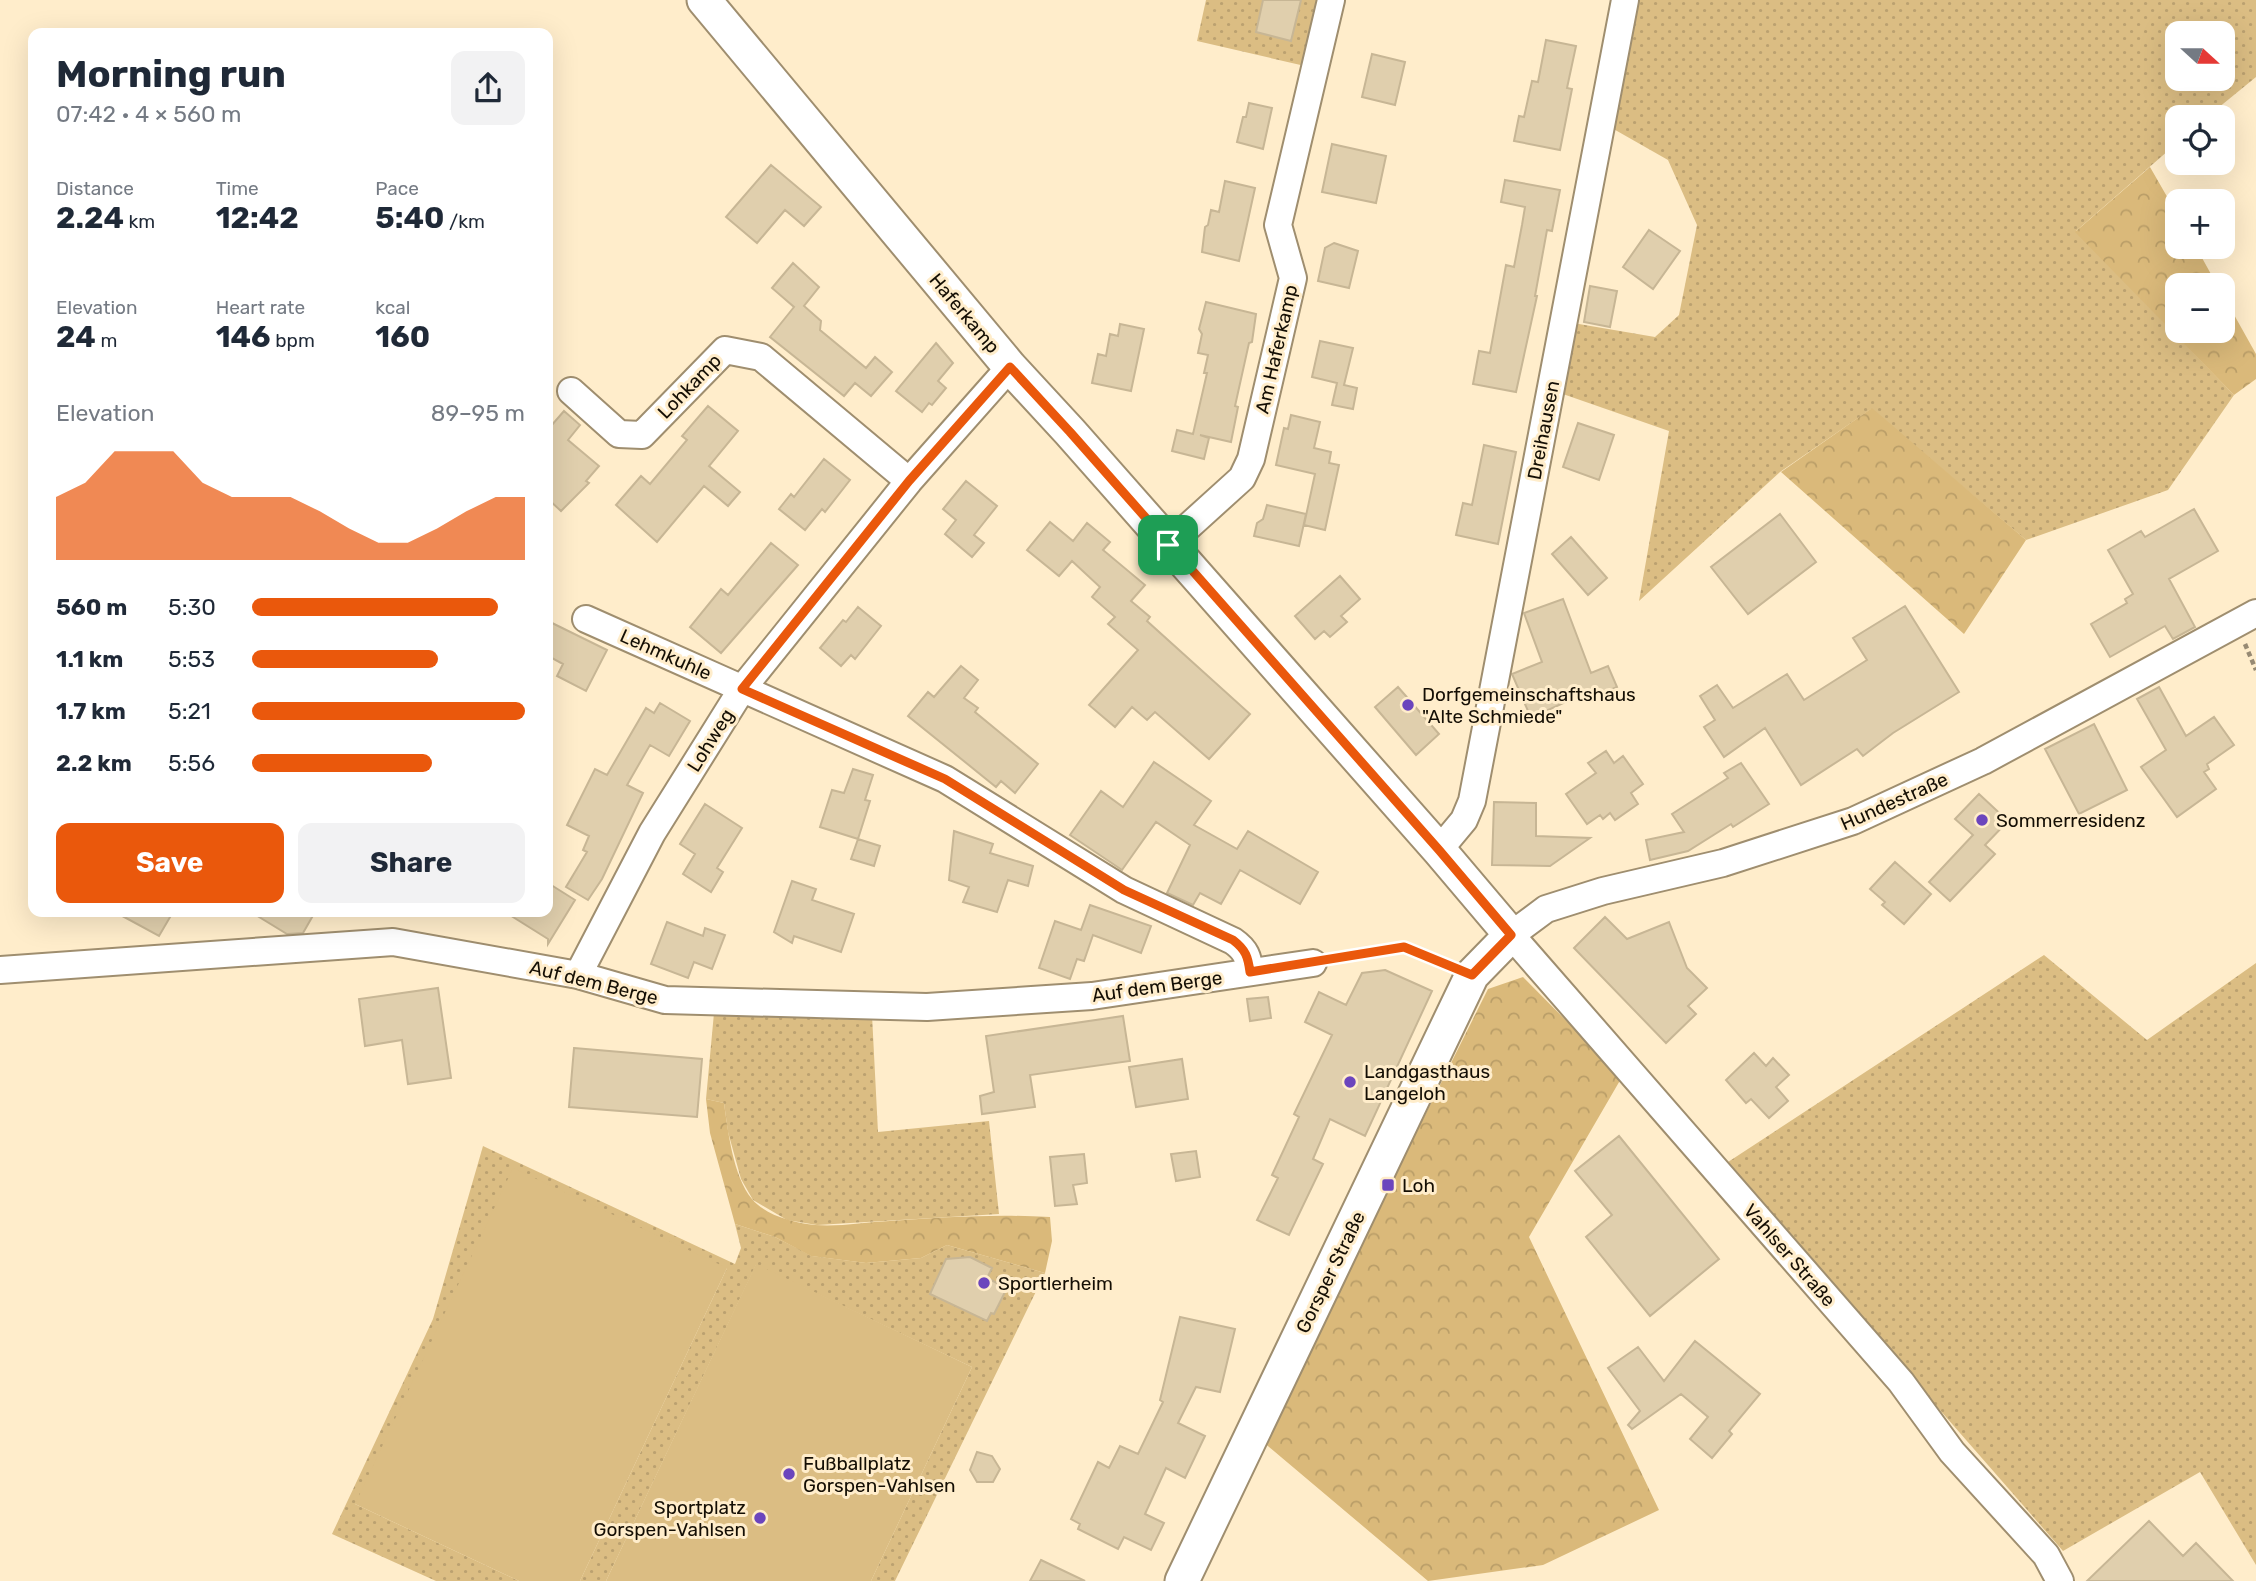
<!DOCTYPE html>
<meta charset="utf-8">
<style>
body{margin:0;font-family:Rubik,sans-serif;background:#f2f2f3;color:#1f2937;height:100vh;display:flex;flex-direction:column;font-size:26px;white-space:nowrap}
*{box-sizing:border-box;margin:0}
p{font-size:23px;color:#747a83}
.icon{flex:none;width:38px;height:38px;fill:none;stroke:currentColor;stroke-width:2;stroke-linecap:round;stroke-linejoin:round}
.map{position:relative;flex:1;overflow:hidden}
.side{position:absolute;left:28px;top:28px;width:525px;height:889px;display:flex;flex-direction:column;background:#fff;border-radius:14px;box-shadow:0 7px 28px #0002}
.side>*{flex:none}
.needle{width:46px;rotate:111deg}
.controls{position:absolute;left:2165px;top:21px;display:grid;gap:14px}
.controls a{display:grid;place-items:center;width:70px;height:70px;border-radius:14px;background:#fff;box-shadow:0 7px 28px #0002;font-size:35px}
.pin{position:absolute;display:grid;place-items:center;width:60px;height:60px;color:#fff;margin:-30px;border-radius:14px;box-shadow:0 4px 10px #0006}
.round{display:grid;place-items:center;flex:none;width:74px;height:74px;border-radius:14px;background:#f2f2f3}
.headline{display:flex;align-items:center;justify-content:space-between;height:119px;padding:0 28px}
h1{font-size:38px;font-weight:700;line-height:52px}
.metrics{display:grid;grid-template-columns:repeat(3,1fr);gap:10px;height:119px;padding:7px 28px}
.metrics div{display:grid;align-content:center}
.metrics b{font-size:30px;font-weight:700}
.metrics small{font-size:19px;font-weight:400}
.metrics p{font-size:19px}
.chart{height:196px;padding:14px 28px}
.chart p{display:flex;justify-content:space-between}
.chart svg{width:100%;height:126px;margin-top:7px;fill:#ea580c;opacity:.7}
.button{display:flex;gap:14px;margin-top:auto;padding:14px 28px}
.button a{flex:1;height:80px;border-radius:14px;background:#ea580c;color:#fff;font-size:28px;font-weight:700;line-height:80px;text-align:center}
.button a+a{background:#f2f2f3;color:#1f2937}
ul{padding:0 28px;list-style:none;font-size:23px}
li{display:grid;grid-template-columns:112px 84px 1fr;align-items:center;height:52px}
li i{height:18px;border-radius:9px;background:#ea580c}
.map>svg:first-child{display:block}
.grass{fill:url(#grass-dots);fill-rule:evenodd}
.forest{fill:url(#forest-crowns)}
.garden{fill:#dbbd83}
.building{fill:#e0cfad;stroke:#c7b695;stroke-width:2}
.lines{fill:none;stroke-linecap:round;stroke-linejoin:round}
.minor-casing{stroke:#9f8e6f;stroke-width:30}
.tertiary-casing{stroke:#9f8e6f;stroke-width:37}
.path{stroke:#978a73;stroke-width:4.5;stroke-dasharray:5 3.5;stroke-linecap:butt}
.minor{stroke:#fff;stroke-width:26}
.tertiary{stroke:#fff;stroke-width:33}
.route-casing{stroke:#fff;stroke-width:14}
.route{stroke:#ea580c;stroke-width:9}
.poi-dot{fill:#6b45bd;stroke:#ffedcb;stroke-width:2.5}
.labels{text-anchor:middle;stroke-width:6;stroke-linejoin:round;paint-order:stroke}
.street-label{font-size:19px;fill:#140e04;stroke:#ffedcb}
.poi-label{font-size:19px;fill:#140e04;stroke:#ffedcb;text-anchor:start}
</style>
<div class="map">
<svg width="2256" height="1581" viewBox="0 0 2256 1581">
<defs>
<pattern id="grass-dots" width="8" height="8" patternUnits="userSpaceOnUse" patternTransform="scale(1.75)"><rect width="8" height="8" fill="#dbbd83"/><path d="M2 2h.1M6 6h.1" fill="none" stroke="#bba170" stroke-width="1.8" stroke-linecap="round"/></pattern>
<pattern id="forest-crowns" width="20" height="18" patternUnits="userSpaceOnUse" patternTransform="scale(1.75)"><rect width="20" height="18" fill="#dab97a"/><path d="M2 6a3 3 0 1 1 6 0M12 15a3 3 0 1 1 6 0" fill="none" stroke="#ba9e68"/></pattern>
</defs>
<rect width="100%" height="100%" fill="#ffedcb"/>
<!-- grass -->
<path class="grass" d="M 1206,0 L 1318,0 L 1305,66 L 1197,41 Z
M 1635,0 L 2256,0 L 2256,77 L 2207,117 L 2177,117 L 2177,143 L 2076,231 L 2234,395 L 2168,490 L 2026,540 L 1871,409 L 1780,472 L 1639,601 L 1669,431 L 1560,393 L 1573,323 L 1655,337 L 1679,315 L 1697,225 L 1668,160 L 1610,127 ZM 2177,33 L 2222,33 L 2222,79 L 2177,79 Z
M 2044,955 L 2147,1040 L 2256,963 L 2256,1565 L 2200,1472 L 2063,1551 L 1725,1164 Z
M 714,1013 L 872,1015 L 878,1132 L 989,1121 L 999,1214 L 817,1225 L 787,1220 L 753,1200 L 741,1179 L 728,1132 L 724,1103 L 706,1099 Z
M 483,1146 L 735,1264 L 741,1248 L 735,1224 L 775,1237 L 812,1256 L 866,1263 L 921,1258 L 947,1245 L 1045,1273 L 895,1581 L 871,1581 L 972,1367 L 756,1265 L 606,1581 L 580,1581 L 727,1268 L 355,1504 L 519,1581 L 436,1581 L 332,1534 L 433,1319 Z"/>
<!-- forest -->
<path class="forest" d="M 2150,167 L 2177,214 L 2177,247 L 2196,247 L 2217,285 L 2177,285 L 2177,331 L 2222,331 L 2223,295 L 2256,354 L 2256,379 L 2234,395 L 2075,232 Z
M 1872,408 L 2026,540 L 1964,634 L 1781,472 Z
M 1523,977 L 1622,1077 L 1529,1237 L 1659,1510 L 1543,1565 L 1428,1581 L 1262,1441 L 1488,989 Z
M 706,1099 L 724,1103 C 728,1131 733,1176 752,1199 C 766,1216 795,1223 815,1225 C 839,1227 866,1222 890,1221 C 944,1217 996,1214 1050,1217 L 1052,1241 L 1045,1273 L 947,1245 L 921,1258 L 866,1263 L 811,1256 L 775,1237 L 735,1224 L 710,1133 Z"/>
<!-- garden -->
<path class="garden" d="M 513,1168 L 727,1268 L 580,1581 L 519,1581 L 355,1504 Z
M 756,1264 L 972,1367 L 871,1581 L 606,1581 Z"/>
<!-- building -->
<path class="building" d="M 1263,0 L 1301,0 L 1291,41 L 1256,32 Z
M 1546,40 L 1576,46 L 1567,88 L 1572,89 L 1560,150 L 1514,141 L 1519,116 L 1524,117 L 1532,81 L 1538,82 Z
M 1372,54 L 1405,62 L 1395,105 L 1362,97 Z
M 1249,103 L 1272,108 L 1263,149 L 1237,142 L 1243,117 L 1246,117 Z
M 1332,144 L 1386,156 L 1376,203 L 1322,192 Z
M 771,165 L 821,207 L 804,226 L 785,210 L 757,243 L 726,217 Z
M 1505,180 L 1560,190 L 1552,231 L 1547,230 L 1535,296 L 1537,296 L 1516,392 L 1473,384 L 1479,351 L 1490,353 L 1506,265 L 1514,267 L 1522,225 L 1525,207 L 1501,202 Z
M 1225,181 L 1255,188 L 1239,261 L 1202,252 L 1205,227 L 1208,225 L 1211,210 L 1219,212 Z
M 1649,230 L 1680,251 L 1653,289 L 1623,267 Z
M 1334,243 L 1358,251 L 1349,288 L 1318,281 L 1325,248 Z
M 793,263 L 819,287 L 804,306 L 821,321 L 820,330 L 866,368 L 875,357 L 892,372 L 871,396 L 855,383 L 844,396 L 770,337 L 794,307 L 772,288 Z
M 1590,286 L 1617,291 L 1610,327 L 1584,322 Z
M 1206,302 L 1256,314 L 1252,342 L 1249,343 L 1235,406 L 1238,407 L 1231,442 L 1200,435 L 1209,438 L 1204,459 L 1172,451 L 1177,430 L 1193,434 L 1207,373 L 1204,373 L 1208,355 L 1198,353 L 1202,334 L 1199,329 Z
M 1120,324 L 1144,329 L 1131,391 L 1092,383 L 1098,354 L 1106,356 L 1110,334 L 1118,336 Z
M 1320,341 L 1353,348 L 1344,385 L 1357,388 L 1353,409 L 1332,405 L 1337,383 L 1312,377 Z
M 936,343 L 953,363 L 938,381 L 946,388 L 932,405 L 929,403 L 922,412 L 896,391 Z
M 708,406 L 738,431 L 709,466 L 740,492 L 728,506 L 704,486 L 657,542 L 616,505 L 641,476 L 650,484 L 687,440 L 682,436 Z
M 564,411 L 580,425 L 568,440 L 599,466 L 586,481 L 589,483 L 561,511 L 548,499 L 548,423 L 551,426 Z
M 1291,415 L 1320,422 L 1314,448 L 1331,452 L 1329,463 L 1339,465 L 1325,530 L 1304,525 L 1315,474 L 1276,465 L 1284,428 L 1288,429 Z
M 1578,423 L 1614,435 L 1599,480 L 1563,467 Z
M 1484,445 L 1516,452 L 1498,544 L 1456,535 L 1463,503 L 1472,505 Z
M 824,459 L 850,480 L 825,512 L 822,509 L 805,530 L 779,509 L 791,494 L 794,497 Z
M 966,481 L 997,506 L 974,535 L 984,543 L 972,557 L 945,534 L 956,520 L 943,509 Z
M 1267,505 L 1306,514 L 1299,546 L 1254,536 L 1257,523 L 1263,519 Z
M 2194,509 L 2218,551 L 2169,579 L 2195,627 L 2173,639 L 2165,626 L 2110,657 L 2091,624 L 2127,603 L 2125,599 L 2133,594 L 2108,550 L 2141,531 L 2145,537 Z
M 1780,514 L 1816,562 L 1748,614 L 1711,567 Z
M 1050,522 L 1073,541 L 1087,523 L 1110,542 L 1103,550 L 1145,585 L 1131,601 L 1150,617 L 1147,621 L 1250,714 L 1209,759 L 1155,712 L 1147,720 L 1132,707 L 1115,727 L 1089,705 L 1138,650 L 1108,624 L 1115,617 L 1092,597 L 1100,587 L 1072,561 L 1059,576 L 1027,550 Z
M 1571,537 L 1607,578 L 1588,595 L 1552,554 Z
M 771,543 L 798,565 L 721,653 L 690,627 L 721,589 L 728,595 Z
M 1340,576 L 1360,599 L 1341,616 L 1347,622 L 1330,637 L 1324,631 L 1315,639 L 1295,616 Z
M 1563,599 L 1591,673 L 1608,666 L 1617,687 L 1587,700 L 1585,693 L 1531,718 L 1512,674 L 1542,662 L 1524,613 Z
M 1905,606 L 1959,692 L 1893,733 L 1863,756 L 1857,749 L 1801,785 L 1765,728 L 1724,757 L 1704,727 L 1715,720 L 1700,696 L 1717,685 L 1733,708 L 1787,674 L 1804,700 L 1867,660 L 1853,638 Z
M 858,607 L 881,626 L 855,659 L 851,655 L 841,666 L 820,648 L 843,620 L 846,622 Z
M 548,621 L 607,650 L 586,691 L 557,676 L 563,664 L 548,656 Z
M 961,666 L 978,680 L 964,698 L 978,708 L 975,712 L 1038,764 L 1015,793 L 1001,781 L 996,787 L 908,716 L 928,692 L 934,697 Z
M 1398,687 L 1439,734 L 1416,755 L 1375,707 Z
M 2159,687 L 2186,736 L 2214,717 L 2234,745 L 2207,764 L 2209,769 L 2204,772 L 2216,789 L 2177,817 L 2141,767 L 2166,750 L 2137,699 Z
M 660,703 L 690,721 L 669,756 L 650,745 L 627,785 L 643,793 L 602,879 L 588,900 L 566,887 L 587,852 L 583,850 L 589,836 L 567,825 L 595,769 L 607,775 L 646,708 L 654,713 Z
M 2094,724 L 2127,790 L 2079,814 L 2045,749 Z
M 1606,751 L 1614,763 L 1623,756 L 1643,784 L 1631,793 L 1638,804 L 1615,820 L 1610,813 L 1603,819 L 1600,815 L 1587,824 L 1566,794 L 1596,773 L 1588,763 Z
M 1154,762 L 1211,801 L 1194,825 L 1237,849 L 1248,831 L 1318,872 L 1300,904 L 1240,870 L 1221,904 L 1200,893 L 1193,905 L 1167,893 L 1190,845 L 1156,822 L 1122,870 L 1070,835 L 1101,791 L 1123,807 Z
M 1741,763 L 1769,804 L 1733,827 L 1731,824 L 1688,851 L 1650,860 L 1646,840 L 1684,832 L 1672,814 L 1728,778 L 1724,773 Z
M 853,769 L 873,775 L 865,800 L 870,801 L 858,839 L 880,846 L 874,866 L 851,859 L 858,839 L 820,827 L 832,790 L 844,793 Z
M 1979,794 L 2008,821 L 1985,845 L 1995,854 L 1950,901 L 1929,882 L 1973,835 L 1955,819 Z
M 1494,802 L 1536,803 L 1536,836 L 1590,838 L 1550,866 L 1492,865 Z
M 705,804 L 742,828 L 717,868 L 723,872 L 711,892 L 683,874 L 695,854 L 680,844 Z
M 954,831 L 993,844 L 990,853 L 1033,866 L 1028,886 L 1008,880 L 997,912 L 963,902 L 969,887 L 949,880 Z
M 1895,862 L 1931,894 L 1904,924 L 1882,905 L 1885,902 L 1870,889 Z
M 792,881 L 816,889 L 812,900 L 854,914 L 841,952 L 794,936 L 792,943 L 774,932 Z
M 548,883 L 575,900 L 548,944 L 548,939 L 505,912 L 548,912 Z
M 1090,905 L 1151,926 L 1141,953 L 1093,935 L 1084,961 L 1077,959 L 1070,979 L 1039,968 L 1055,921 L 1081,930 Z
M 115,912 L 173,912 L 159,936 Z
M 251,912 L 315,912 L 303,933 L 287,934 Z
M 1605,917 L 1627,939 L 1669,922 L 1687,968 L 1707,988 L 1688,1006 L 1696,1014 L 1666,1043 L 1574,948 Z
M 667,922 L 703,936 L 705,928 L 725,935 L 712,969 L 694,962 L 688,978 L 651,964 Z
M 1385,970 L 1432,991 L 1365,1136 L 1330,1119 L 1313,1159 L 1323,1164 L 1289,1235 L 1257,1220 L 1278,1178 L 1272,1175 L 1299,1117 L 1294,1114 L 1332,1035 L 1305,1022 L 1319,992 L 1346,1005 L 1362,973 Z
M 438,988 L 451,1078 L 408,1084 L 402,1040 L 365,1046 L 359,999 Z
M 1268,997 L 1271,1018 L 1250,1021 L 1247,999 Z
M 1123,1016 L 1130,1061 L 1030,1075 L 1035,1107 L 982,1114 L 980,1096 L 994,1092 L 986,1036 Z
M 574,1048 L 702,1059 L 697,1117 L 569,1107 Z
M 1754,1053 L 1766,1066 L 1773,1058 L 1789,1075 L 1776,1087 L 1788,1101 L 1769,1118 L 1751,1099 L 1746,1103 L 1726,1080 Z
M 1182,1059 L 1188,1099 L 1136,1107 L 1129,1067 Z
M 1619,1136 L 1719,1259 L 1650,1316 L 1586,1237 L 1612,1215 L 1575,1171 Z
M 1196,1151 L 1200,1177 L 1176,1181 L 1171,1154 Z
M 1084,1154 L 1087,1183 L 1073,1185 L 1077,1204 L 1055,1206 L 1050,1157 Z
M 970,1257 L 992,1268 L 987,1278 L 1007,1288 L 994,1314 L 991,1313 L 987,1321 L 930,1294 L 946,1259 Z
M 1180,1317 L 1235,1329 L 1220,1392 L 1196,1387 L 1178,1423 L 1205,1436 L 1185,1478 L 1166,1468 L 1145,1514 L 1164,1523 L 1151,1550 L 1124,1537 L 1118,1549 L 1078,1529 L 1080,1524 L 1071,1519 L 1098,1462 L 1109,1468 L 1120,1446 L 1138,1454 L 1163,1402 L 1160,1400 Z
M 1695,1341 L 1760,1394 L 1729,1431 L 1732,1434 L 1712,1458 L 1690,1439 L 1708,1417 L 1681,1394 L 1632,1429 L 1628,1425 L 1640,1411 L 1608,1368 L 1638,1347 L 1664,1381 Z
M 977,1452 L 992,1456 L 1000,1469 L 993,1482 L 977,1482 L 970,1470 Z
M 2149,1521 L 2183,1556 L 2196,1543 L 2233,1581 L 2087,1581 Z
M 1041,1560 L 1085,1581 L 1030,1581 Z"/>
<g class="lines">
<!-- minor casing -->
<g class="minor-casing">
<path id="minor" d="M 571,391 L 619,434 L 642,435 L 725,350 L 761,357 L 909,481
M 1168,545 L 1242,478 L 1251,459 L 1293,278 L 1278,225 L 1331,0
M 586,619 L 945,779 L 1124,890 L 1233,941 C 1246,950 1248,957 1250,972
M 1439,850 L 1464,820 L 1472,801 L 1625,0
M 0,970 L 393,942 L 578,975 L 665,1000 L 927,1007 L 1092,996 L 1313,963
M 578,975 L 652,833 L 742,689 L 909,481 L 1010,367
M 2060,1581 L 2046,1555 L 1952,1452 L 1901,1382 L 1511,935 L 1546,909 L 1603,891 L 1723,863 L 1853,821 L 1983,761 L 2256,613"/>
</g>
<!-- tertiary casing -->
<g class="tertiary-casing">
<path id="tertiary" d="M 704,0 L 1010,367 L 1070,432 L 1439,850 L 1511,935 L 1472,975 L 1182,1581"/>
</g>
<!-- path -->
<path class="path" d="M 2245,644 L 2256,670
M 1336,959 L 1404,947 L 1449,966"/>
<!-- minor -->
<use href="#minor" class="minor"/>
<!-- tertiary -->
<use href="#tertiary" class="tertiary"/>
</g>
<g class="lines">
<!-- route casing -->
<g class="route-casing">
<path id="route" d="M 1010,367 L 1070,432 L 1439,850 L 1511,935 L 1472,975 L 1404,947 L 1250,972 C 1248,957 1246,950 1233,940 L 1124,890 L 945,779 L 742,689 L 909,481 Z"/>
</g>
<!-- route -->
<use href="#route" class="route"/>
</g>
<!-- markers -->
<g class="poi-dot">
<circle cx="1408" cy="705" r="7"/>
<circle cx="1982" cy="820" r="7"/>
<circle cx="1350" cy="1082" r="7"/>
<rect x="1381" y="1178" width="14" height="14" rx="3.5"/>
<circle cx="984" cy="1283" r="7"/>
<circle cx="789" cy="1474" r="7"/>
<circle cx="760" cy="1518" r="7"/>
</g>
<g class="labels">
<!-- street labels -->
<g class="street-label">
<text transform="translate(965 313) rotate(50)" y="7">Haferkamp</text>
<text transform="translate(1276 349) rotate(-77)" y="7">Am Haferkamp</text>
<text transform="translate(689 386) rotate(-46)" y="7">Lohkamp</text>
<text transform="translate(1543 430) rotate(-79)" y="7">Dreihausen</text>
<text transform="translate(666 654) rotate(24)" y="7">Lehmkuhle</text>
<text transform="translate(710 740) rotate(-58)" y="7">Lohweg</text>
<text transform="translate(1894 801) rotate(-24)" y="7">Hundestraße</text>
<text transform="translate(594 982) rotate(14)" y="7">Auf dem Berge</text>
<text transform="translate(1157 986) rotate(-8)" y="7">Auf dem Berge</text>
<text transform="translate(1790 1255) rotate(49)" y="7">Vahlser Straße</text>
<text transform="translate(1330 1272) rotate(-64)" y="7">Gorsper Straße</text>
</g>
<!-- poi labels -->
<g class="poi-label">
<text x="1422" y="701">Dorfgemeinschaftshaus<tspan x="1422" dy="22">"Alte Schmiede"</tspan></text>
<text x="1996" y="827">Sommerresidenz</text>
<text x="1364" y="1078">Landgasthaus<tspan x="1364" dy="22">Langeloh</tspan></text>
<text x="1402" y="1192">Loh</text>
<text x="998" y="1290">Sportlerheim</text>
<text x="803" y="1470">Fußballplatz<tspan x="803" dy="22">Gorspen-Vahlsen</tspan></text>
<text x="746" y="1514" text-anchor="end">Sportplatz<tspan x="746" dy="22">Gorspen-Vahlsen</tspan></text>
</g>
</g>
</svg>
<div class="controls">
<a><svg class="needle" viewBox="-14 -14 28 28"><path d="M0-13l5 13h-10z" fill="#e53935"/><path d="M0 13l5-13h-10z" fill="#747a83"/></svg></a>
<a><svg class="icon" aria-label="locate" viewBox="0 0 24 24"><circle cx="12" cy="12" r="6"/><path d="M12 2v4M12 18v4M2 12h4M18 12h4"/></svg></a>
<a>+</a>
<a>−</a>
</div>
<div class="pin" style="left:1168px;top:545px;background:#1e9e55"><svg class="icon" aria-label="arrive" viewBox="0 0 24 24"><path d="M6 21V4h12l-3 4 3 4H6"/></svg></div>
<section class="side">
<div class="headline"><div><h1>Morning run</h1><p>07:42 · 4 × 560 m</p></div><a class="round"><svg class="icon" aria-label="share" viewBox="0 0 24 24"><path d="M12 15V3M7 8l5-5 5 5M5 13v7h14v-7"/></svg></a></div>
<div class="metrics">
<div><p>Distance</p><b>2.24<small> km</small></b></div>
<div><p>Time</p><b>12:42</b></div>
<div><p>Pace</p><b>5:40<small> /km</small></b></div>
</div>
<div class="metrics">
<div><p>Elevation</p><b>24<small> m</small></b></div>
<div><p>Heart rate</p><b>146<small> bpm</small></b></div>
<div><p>kcal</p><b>160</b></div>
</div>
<div class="chart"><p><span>Elevation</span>89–95 m</p>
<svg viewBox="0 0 160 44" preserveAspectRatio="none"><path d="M0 44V22L10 17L20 6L30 6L40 6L50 17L60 22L70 22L80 22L90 27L100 33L110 38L120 38L130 33L140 27L150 22L160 22V44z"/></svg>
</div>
<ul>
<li><b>560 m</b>5:30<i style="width:90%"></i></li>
<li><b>1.1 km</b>5:53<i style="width:68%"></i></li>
<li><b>1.7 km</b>5:21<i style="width:100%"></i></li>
<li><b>2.2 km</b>5:56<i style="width:66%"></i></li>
</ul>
<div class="button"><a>Save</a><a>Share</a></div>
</section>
</div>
